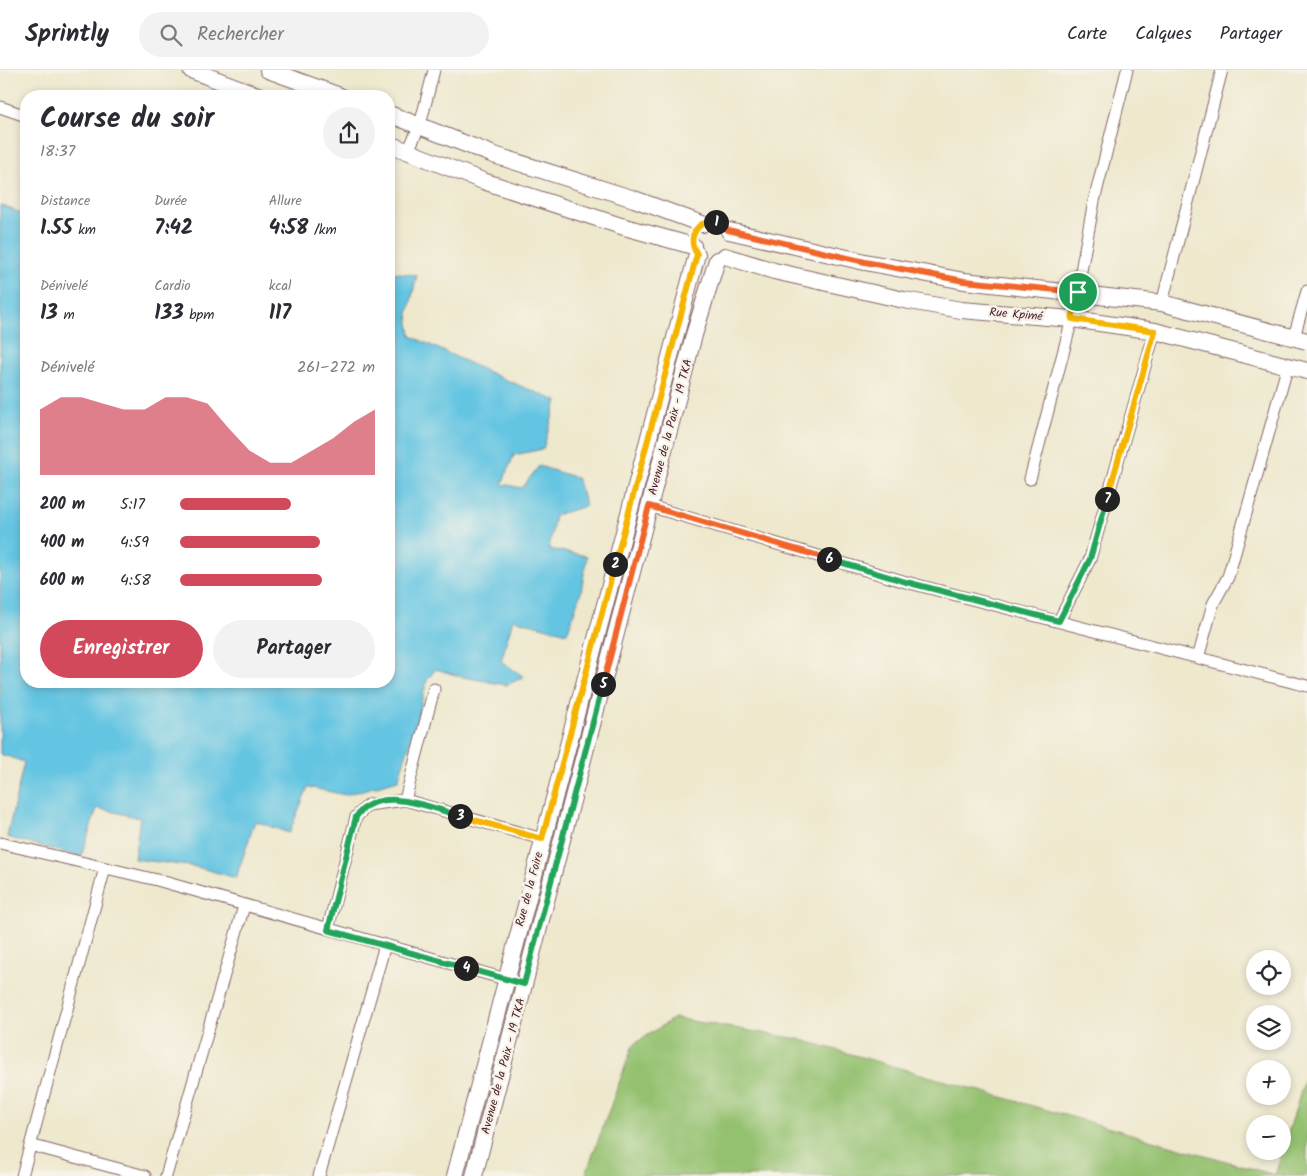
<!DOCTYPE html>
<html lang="fr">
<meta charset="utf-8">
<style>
body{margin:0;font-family:Kalam,sans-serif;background:#f2f2f3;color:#2b2b33;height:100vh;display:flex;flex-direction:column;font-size:19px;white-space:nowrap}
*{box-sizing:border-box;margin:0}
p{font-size:16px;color:#7c7c81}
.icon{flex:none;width:28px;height:28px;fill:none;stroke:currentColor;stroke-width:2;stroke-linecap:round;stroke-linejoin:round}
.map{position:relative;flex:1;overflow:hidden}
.details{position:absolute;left:20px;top:20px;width:375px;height:598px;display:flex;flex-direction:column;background:#fff;border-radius:20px;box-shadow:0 2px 8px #0003}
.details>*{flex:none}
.buttons{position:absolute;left:1246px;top:880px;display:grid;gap:10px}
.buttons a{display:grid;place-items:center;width:45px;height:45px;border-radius:50%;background:#fff;box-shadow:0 2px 8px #0003;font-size:25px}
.pin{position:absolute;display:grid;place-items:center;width:42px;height:42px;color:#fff;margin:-21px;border:2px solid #fff;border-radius:50%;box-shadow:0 1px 5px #0007}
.km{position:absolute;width:25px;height:25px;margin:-12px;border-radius:50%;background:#222;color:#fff;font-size:14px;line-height:25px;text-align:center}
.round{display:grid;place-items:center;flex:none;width:52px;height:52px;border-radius:26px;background:#f2f2f3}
.overview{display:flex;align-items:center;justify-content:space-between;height:85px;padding:0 20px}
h1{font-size:28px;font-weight:700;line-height:38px}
.stats{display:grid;grid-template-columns:repeat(3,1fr);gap:8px;height:85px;padding:5px 20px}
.stats div{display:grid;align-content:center}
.stats b{font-size:21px;font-weight:700}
.stats small{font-size:14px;font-weight:400}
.stats p{font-size:14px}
.chart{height:140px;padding:10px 20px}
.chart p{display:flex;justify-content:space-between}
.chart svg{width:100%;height:90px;margin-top:5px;fill:#d1495b;opacity:.7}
.primary-button{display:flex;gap:10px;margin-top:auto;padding:10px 20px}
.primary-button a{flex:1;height:58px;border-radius:30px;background:#d1495b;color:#fff;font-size:20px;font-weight:700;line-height:58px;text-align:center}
.primary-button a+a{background:#f2f2f3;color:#2b2b33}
ul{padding:0 20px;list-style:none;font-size:16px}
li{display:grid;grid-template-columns:80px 60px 1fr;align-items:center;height:38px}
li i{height:12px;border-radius:6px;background:#d1495b}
header{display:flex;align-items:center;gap:30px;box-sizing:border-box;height:70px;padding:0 25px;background:#fff;border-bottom:1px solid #e1e1e2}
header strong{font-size:24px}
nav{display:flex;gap:28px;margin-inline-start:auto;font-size:18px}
.search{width:350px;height:45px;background:#f2f2f3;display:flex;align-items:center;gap:12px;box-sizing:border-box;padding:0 18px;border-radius:28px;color:#7c7c81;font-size:19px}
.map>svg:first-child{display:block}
.green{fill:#94c170;stroke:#6f704e}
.water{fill:#64c5e2;stroke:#577286}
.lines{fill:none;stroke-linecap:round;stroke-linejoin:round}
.minor-casing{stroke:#836564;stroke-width:13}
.secondary-casing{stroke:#836564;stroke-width:18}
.minor{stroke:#fff;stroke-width:11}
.secondary{stroke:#fff;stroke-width:16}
.split-1-casing{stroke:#fff;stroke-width:10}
.split-2-casing{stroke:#fff;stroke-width:10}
.split-3-casing{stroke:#fff;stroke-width:10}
.split-4-casing{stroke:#fff;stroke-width:10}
.split-5-casing{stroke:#fff;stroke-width:10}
.split-6-casing{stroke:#fff;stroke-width:10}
.split-7-casing{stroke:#fff;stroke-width:10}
.split-8-casing{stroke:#fff;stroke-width:10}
.split-1{stroke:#f0652b;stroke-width:6}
.split-2{stroke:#f5b400;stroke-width:6}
.split-3{stroke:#f5b400;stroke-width:6}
.split-4{stroke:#22a559;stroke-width:6}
.split-5{stroke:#22a559;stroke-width:6}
.split-6{stroke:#f0652b;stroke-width:6}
.split-7{stroke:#22a559;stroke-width:6}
.split-8{stroke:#f5b400;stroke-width:6}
.labels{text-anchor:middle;stroke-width:5;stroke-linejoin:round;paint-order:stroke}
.street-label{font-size:12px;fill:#4a1f2b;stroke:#f7f3e8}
</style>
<header>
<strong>Sprintly</strong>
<div class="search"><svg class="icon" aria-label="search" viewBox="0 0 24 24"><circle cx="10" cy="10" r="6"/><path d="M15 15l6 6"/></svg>Rechercher</div>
<nav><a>Carte</a><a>Calques</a><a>Partager</a></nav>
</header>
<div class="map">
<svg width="1307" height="1106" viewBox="0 0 1307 1106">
<rect width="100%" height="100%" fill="#f7f3e8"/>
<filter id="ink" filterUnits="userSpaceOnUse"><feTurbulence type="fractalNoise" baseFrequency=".02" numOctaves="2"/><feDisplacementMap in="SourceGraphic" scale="10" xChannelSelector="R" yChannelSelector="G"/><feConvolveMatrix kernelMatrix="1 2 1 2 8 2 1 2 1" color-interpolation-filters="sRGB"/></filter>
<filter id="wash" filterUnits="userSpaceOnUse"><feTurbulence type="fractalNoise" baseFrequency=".0096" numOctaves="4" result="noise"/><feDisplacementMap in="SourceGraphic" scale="20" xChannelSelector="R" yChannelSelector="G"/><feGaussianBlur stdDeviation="1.12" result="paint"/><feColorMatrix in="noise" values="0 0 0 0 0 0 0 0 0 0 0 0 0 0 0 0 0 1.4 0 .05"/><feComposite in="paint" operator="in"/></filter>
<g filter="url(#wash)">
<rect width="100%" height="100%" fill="#eee8cd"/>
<!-- green -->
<path class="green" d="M 674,948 L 798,969 L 1275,1105 L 1307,1002 L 1307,1106 L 585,1106 L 633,975 Z"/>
<!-- water -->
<path class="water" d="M 0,135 L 26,145 L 26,611 L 389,611 L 389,202 L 417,205 L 408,244 L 411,266 L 499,307 L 557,331 L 543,379 L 514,385 L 502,414 L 522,418 L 539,396 L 577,408 L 586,436 L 555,445 L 549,479 L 587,486 L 581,522 L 567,563 L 513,549 L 501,591 L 524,607 L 506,615 L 458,606 L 436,599 L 427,610 L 413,664 L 398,710 L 345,725 L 308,717 L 289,763 L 255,751 L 236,808 L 197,797 L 134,789 L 140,748 L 97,738 L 81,787 L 7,767 L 24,692 L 0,684 Z"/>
</g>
<g filter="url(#ink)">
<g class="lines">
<!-- minor casing -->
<g class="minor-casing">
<path id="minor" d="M 0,37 L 26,46
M 408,81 L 420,55 L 434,0
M 1162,233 L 1222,0
M 1294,267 L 1307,221
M 1030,409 L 1072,249 L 1094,131 L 1127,0
M 649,436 L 906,512 L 1307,616
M 1059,551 L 1090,489 L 1155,261
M 1198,588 L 1213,534 L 1228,507 L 1288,295
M 405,730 L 434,619
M 0,773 L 157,810 L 512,911
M 328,859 L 356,747 L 368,735 L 405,730 L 542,769
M 30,1075 L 145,1106
M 22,1106 L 105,798
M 166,1106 L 244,836
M 319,1106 L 385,875"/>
</g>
<!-- secondary casing -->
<g class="secondary-casing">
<path id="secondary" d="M 191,0 L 260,26
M 268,0 L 340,26
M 389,44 L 494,85 L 634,129 L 702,154
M 389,74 L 483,111 L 621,156 L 693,176
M 729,161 L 865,192 L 964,211 L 1162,233 L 1307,271
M 725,186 L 774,201 L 904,230 L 961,240 L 1072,249 L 1155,261 L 1307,301
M 455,1106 L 697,184
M 474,1106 L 694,265 L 717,190"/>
</g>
<!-- minor -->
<use href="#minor" class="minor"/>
<!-- secondary -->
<use href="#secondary" class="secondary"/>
</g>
</g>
<g class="lines" filter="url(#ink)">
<!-- split-1 casing -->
<g class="split-1-casing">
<path id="split-1" d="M 716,152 L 728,160 L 865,192 L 964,211 L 1078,222"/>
</g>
<!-- split-2 casing -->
<g class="split-2-casing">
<path id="split-2" d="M 615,494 L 697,184 C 686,168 697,149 716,152"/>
</g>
<!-- split-3 casing -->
<g class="split-3-casing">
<path id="split-3" d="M 460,746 L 542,769 L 615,494"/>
</g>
<!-- split-4 casing -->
<g class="split-4-casing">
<path id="split-4" d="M 460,746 C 429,737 378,714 356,747 L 328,860 L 466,898"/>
</g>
<!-- split-5 casing -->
<g class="split-5-casing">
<path id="split-5" d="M 466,898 L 524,914 L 603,614"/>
</g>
<!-- split-6 casing -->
<g class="split-6-casing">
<path id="split-6" d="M 603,614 L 649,436 L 829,489"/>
</g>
<!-- split-7 casing -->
<g class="split-7-casing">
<path id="split-7" d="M 829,489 L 906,512 L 1059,551 L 1090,489 L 1107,429"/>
</g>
<!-- split-8 casing -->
<g class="split-8-casing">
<path id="split-8" d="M 1078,222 L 1072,249 L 1155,261 L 1107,429"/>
</g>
<!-- split-1 -->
<use href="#split-1" class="split-1"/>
<!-- split-2 -->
<use href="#split-2" class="split-2"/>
<!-- split-3 -->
<use href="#split-3" class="split-3"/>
<!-- split-4 -->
<use href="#split-4" class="split-4"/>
<!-- split-5 -->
<use href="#split-5" class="split-5"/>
<!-- split-6 -->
<use href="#split-6" class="split-6"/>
<!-- split-7 -->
<use href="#split-7" class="split-7"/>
<!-- split-8 -->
<use href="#split-8" class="split-8"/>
</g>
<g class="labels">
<!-- street labels -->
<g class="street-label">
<text transform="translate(1016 244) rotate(5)" y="4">Rue Kpimé</text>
<text transform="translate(670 357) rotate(-75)" y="4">Avenue de la Paix - 19 TKA</text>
<text transform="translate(529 819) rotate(-75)" y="4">Rue de la Foire</text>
<text transform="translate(503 996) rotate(-75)" y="4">Avenue de la Paix - 19 TKA</text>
</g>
</g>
</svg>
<div class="buttons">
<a><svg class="icon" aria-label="locate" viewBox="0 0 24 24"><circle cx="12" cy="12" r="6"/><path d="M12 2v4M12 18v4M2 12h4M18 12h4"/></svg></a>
<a><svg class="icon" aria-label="layers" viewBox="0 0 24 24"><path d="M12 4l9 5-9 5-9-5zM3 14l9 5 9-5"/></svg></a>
<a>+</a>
<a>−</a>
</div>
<div class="pin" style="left:1078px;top:222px;background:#1e9e55"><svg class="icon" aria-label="arrive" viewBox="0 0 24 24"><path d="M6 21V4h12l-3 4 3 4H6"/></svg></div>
<b class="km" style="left:716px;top:152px">1</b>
<b class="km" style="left:615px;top:494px">2</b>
<b class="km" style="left:460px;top:746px">3</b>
<b class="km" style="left:466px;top:898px">4</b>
<b class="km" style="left:603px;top:614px">5</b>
<b class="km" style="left:829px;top:489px">6</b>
<b class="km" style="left:1107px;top:429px">7</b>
<section class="details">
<div class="overview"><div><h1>Course du soir</h1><p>18:37</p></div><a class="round"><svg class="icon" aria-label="share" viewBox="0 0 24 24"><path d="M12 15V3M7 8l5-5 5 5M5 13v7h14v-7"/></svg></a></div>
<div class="stats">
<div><p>Distance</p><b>1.55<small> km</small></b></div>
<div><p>Durée</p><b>7:42</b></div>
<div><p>Allure</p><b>4:58<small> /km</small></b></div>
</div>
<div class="stats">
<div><p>Dénivelé</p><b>13<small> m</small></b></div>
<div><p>Cardio</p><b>133<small> bpm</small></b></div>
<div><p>kcal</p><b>117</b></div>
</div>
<div class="chart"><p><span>Dénivelé</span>261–272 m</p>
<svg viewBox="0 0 160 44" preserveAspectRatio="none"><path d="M0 44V12L10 6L20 6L30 9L40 12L50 12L60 6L70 6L80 9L90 21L100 32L110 38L120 38L130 32L140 26L150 18L160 12V44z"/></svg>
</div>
<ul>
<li><b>200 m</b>5:17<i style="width:57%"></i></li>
<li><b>400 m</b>4:59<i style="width:72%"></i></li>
<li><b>600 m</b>4:58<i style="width:73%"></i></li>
</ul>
<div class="primary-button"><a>Enregistrer</a><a>Partager</a></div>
</section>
</div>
